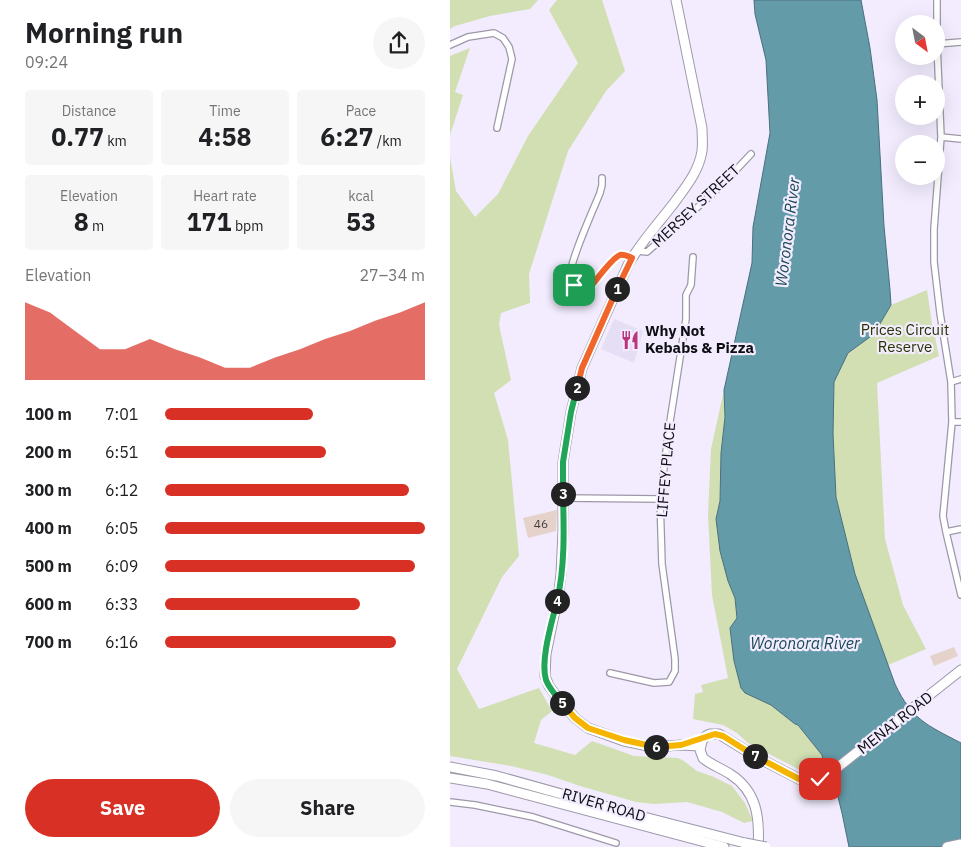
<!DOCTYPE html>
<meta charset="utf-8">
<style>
body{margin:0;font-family:"IBM Plex Sans",sans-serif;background:#f6f6f6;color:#202124;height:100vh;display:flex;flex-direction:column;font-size:19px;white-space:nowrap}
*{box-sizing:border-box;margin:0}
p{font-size:16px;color:#757577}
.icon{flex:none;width:28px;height:28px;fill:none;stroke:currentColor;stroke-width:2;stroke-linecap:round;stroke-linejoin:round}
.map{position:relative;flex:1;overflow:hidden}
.side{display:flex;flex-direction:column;background:#fff;width:450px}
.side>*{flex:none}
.needle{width:32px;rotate:148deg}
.tools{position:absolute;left:445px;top:15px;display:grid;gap:10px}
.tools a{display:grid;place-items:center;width:50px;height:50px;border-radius:50%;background:#fff;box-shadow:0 5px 20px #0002;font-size:25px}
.pin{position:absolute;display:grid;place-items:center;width:42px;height:42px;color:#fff;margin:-21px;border-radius:10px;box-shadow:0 2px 8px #0006}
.km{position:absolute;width:25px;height:25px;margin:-12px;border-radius:50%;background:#222;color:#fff;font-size:14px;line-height:25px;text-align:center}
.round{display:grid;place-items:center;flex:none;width:52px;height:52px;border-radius:26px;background:#f6f6f6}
.headline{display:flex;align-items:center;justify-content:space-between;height:85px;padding:0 25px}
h1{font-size:28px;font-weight:700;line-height:38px}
.metrics{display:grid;grid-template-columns:repeat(3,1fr);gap:8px;height:85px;padding:5px 25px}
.metrics div{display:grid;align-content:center;border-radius:5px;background:#f6f6f6;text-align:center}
.metrics b{font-size:25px;font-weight:700}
.metrics small{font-size:14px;font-weight:400}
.metrics p{font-size:14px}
.chart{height:140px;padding:10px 25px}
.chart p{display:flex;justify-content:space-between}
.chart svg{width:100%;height:90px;margin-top:5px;fill:#d93025;opacity:.7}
.cta{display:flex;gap:10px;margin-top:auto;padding:10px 25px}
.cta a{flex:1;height:58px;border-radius:30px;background:#d93025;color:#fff;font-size:20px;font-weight:700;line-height:58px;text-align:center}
.cta a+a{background:#f6f6f6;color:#202124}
ul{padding:0 25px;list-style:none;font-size:16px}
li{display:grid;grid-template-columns:80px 60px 1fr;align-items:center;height:38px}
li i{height:12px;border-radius:6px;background:#d93025}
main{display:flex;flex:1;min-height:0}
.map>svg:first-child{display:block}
.built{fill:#e6def5}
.green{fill:#d1dfb3}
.water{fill:#649ba9;stroke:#4a707c}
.building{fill:#e5d2ca}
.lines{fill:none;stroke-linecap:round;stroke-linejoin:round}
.street-casing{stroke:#9d98a8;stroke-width:8}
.secondary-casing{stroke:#9d98a8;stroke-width:11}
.primary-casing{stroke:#9d98a8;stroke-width:11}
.street{stroke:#fff;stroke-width:5.5}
.secondary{stroke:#fff;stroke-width:9}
.primary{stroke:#fff;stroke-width:9}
.primary-bridge-casing{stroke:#9d98a8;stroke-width:11;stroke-linecap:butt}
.primary-bridge{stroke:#fff;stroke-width:9}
.split-1-casing{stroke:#fff;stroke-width:10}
.split-2-casing{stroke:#fff;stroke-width:10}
.split-3-casing{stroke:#fff;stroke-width:10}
.split-4-casing{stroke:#fff;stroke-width:10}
.split-5-casing{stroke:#fff;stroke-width:10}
.split-6-casing{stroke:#fff;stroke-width:10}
.split-7-casing{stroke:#fff;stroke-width:10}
.split-8-casing{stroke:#fff;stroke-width:10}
.split-1{stroke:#f0652b;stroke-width:6}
.split-2{stroke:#f0652b;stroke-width:6}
.split-3{stroke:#22a559;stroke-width:6}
.split-4{stroke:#22a559;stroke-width:6}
.split-5{stroke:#22a559;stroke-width:6}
.split-6{stroke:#f5b400;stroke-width:6}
.split-7{stroke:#f5b400;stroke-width:6}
.split-8{stroke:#f5b400;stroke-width:6}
.labels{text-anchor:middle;stroke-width:4.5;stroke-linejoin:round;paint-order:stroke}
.number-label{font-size:12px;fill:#443e40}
.street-label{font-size:15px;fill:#0e0d12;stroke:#f2ecfe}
.park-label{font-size:15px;fill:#293400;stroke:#f2ecfe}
.poi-label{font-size:15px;font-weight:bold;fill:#0e0d12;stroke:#f2ecfe;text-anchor:start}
.water-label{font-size:16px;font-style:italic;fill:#184954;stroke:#f2ecfe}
</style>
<main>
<section class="side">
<div class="headline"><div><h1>Morning run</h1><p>09:24</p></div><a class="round"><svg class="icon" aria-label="share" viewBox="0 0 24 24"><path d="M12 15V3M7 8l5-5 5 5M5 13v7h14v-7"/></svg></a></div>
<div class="metrics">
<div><p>Distance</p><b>0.77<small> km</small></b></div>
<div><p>Time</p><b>4:58</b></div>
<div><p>Pace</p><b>6:27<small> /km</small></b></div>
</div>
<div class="metrics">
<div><p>Elevation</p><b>8<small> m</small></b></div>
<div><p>Heart rate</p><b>171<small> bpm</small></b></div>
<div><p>kcal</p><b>53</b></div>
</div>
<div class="chart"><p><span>Elevation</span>27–34 m</p>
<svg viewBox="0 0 160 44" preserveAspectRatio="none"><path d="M0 44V6L10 11L20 20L30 29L40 29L50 24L60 29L70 33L80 38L90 38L100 33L110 29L120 24L130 20L140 15L150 11L160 6V44z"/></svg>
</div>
<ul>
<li><b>100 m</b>7:01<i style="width:57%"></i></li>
<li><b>200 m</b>6:51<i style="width:62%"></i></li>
<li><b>300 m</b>6:12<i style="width:94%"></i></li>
<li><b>400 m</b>6:05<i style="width:100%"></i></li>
<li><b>500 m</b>6:09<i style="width:96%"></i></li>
<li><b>600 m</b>6:33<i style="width:75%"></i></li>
<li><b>700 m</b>6:16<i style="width:89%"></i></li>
</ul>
<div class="cta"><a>Save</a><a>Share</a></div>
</section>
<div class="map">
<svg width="511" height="847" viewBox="0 0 511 847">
<rect width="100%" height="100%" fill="#f2ecfe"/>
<!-- built -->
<path class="built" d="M 164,319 L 193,331 L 184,363 L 151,349 Z"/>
<!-- green -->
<path class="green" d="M 0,0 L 88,0 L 80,9 L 40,16 L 5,26 L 0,29 Z
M 107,0 L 152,0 L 175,71 L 156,91 L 118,151 L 79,274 L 80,303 L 51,313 L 49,325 L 61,380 L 44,393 L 58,440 L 69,556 L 52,577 L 7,669 L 29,709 L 89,688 L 102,711 L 91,720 L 84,743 L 125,755 L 142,741 L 184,756 L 228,758 L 234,761 L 247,771 L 264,777 L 282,786 L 295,803 L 303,821 L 294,823 L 272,812 L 237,802 L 204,804 L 186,802 L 130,786 L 98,775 L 61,766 L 0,756 L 0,157 L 6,191 L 25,217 L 48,194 L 78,136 L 128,63 L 99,10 Z
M 20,48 L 5,92 L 13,95 L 0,135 L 0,56 Z
M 477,290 L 482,324 L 489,356 L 427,383 L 435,539 L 453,605 L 476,649 L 438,665 L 405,574 L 386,497 L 383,434 L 384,382 L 398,353 L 424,334 L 441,305 Z
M 274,390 L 275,417 L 271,453 L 270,501 L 266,519 L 278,581 L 285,598 L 287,618 L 280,628 L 284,661 L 291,688 L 295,693 L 321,705 L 345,724 L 348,725 L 372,755 L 375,769 L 372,772 L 357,773 L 350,770 L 298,743 L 287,733 L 273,725 L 243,719 L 245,694 L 253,692 L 251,685 L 278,678 L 262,595 L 258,515 L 261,449 Z"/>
<!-- water -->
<path class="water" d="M 304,0 L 411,0 L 420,48 L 427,100 L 434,226 L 440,290 L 441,305 L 424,334 L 398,353 L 384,382 L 383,434 L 386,497 L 405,574 L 445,684 C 462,720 477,725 511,743 L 511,847 L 399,847 L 392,813 L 384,781 L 375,769 L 372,755 L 348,725 L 345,724 L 321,705 L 295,693 L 291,688 L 284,661 L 280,628 L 287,618 L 285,598 L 278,581 L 270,551 L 266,519 L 270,501 L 271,453 L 275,417 L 274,390 L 302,263 L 303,227 L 320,133 L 316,60 L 305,14 Z"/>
<!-- building -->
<path class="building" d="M 107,510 L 106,531 L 78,538 L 73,518 Z
M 504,647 L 508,656 L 484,666 L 480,656 Z"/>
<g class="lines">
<!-- street casing -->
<g class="street-casing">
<path id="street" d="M 487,0 L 487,44 L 491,137 L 484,229 L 484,262 L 490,313 L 501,382 L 502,422 L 493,516 L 496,532 L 511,595
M 487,44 L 511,42
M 0,45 L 18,37 L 44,33 L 53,38 L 59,47 L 62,59 L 47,128
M 491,137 L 511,139
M 152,178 L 152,185 L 150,193 C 144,208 118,265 120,278 C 121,282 124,286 127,287 C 133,290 137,288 142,285 L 164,259 C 171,254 175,255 182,258
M 188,251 L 197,252 L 240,214 L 270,187 L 301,154
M 501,382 L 511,379
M 502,422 L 511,422
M 113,498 L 210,499
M 496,532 L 511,529
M 160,673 L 204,683 L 219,682 L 225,671 L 225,659 L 212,564 L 210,499 L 219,428 L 236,319 L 236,295 L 241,285 L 243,257
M 0,802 L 25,805 L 83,817 L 166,843"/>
</g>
<!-- secondary casing -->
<g class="secondary-casing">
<path id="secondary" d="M 226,0 L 252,128 C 252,136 253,143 252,151 C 249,170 238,184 227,199 C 211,221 191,241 178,265 L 132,368 L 121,412 L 113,462 L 113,531 L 111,574 L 109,591 L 96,654 L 95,676 L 99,686 L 107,697 L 125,718 L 138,728 L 174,741 L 203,747 L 231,745 L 250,746
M 308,847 C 310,818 307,791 280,774 C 271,768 261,765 253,758 L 250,750 L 252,741 L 256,736 L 260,734 L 269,734 L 303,755 L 349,779 C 360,783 369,781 378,775 L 511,670"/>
</g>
<!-- primary casing -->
<g class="primary-casing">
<path id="primary" d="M 0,767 L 47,776 L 194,817 L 295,843
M 0,778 L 37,784 L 274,847
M 497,847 L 511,844"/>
</g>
<!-- street -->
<use href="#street" class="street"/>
<!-- secondary -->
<use href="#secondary" class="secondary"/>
<!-- primary -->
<use href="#primary" class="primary"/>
<!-- primary-bridge casing -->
<g class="primary-bridge-casing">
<path id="primary-bridge" d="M 295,843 L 316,847"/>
</g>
<!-- primary-bridge -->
<use href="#primary-bridge" class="primary-bridge"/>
</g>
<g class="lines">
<!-- split-1 casing -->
<g class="split-1-casing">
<path id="split-1" d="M 124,285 C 130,290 135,289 142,285 C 148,278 162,258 170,255 C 174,254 178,256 182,258 L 167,289"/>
</g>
<!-- split-2 casing -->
<g class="split-2-casing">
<path id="split-2" d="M 127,388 L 132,368 L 167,289"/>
</g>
<!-- split-3 casing -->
<g class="split-3-casing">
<path id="split-3" d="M 113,494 L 113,462 L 121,412 L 127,388"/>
</g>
<!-- split-4 casing -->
<g class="split-4-casing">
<path id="split-4" d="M 107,601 C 115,567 114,530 113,494"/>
</g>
<!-- split-5 casing -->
<g class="split-5-casing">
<path id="split-5" d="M 107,601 C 102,622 90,660 96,680 C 99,688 106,696 112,703"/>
</g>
<!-- split-6 casing -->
<g class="split-6-casing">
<path id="split-6" d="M 112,703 L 125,718 L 138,728 L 174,740 L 206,747"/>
</g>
<!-- split-7 casing -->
<g class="split-7-casing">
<path id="split-7" d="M 206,747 L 231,745 L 265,734 L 273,736 L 305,756"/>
</g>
<!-- split-8 casing -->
<g class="split-8-casing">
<path id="split-8" d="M 305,756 L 349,779 L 360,781 L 370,779"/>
</g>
<!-- split-1 -->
<use href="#split-1" class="split-1"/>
<!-- split-2 -->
<use href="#split-2" class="split-2"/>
<!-- split-3 -->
<use href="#split-3" class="split-3"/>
<!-- split-4 -->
<use href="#split-4" class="split-4"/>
<!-- split-5 -->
<use href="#split-5" class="split-5"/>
<!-- split-6 -->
<use href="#split-6" class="split-6"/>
<!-- split-7 -->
<use href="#split-7" class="split-7"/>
<!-- split-8 -->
<use href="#split-8" class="split-8"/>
</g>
<!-- icons -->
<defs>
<g id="restaurant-bare" transform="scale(1.5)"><path d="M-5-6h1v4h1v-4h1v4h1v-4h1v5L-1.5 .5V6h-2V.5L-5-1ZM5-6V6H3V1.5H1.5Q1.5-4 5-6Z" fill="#b9367e" stroke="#f2ecfe" stroke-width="2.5" paint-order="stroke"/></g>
</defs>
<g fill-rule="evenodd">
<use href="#restaurant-bare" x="180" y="340"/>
</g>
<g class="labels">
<!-- number labels -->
<g class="number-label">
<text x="91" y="528">46</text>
</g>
<!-- street labels -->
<g class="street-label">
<text transform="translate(246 206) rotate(-43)" y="5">MERSEY STREET</text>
<text transform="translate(216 470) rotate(-85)" y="5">LIFFEY PLACE</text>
<text transform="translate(445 723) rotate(-38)" y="5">MENAI ROAD</text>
<text transform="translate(154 805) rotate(16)" y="5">RIVER ROAD</text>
</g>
<!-- park labels -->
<g class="park-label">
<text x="455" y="335">Prices Circuit<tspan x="455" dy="17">Reserve</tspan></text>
</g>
<!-- poi labels -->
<g class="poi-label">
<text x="195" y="336">Why Not<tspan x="195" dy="17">Kebabs &amp; Pizza</tspan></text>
</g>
<!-- water labels -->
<g class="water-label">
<text transform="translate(337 232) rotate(-83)" y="6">Woronora River</text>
<text x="355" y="649">Woronora River</text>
</g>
</g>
</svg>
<div class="tools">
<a><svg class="needle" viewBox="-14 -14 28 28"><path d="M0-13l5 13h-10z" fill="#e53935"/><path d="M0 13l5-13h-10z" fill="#757577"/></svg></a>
<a>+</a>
<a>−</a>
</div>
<div class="pin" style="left:124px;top:285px;background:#1e9e55"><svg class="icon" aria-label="arrive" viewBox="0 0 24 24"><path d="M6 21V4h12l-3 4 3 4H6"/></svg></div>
<div class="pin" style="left:370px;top:779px;background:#d93025"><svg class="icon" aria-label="check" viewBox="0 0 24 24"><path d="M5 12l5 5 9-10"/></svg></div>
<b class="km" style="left:167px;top:289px">1</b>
<b class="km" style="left:127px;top:388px">2</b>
<b class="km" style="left:113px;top:494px">3</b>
<b class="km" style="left:107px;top:601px">4</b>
<b class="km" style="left:112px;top:703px">5</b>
<b class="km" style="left:206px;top:747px">6</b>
<b class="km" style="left:305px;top:756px">7</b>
</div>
</main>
